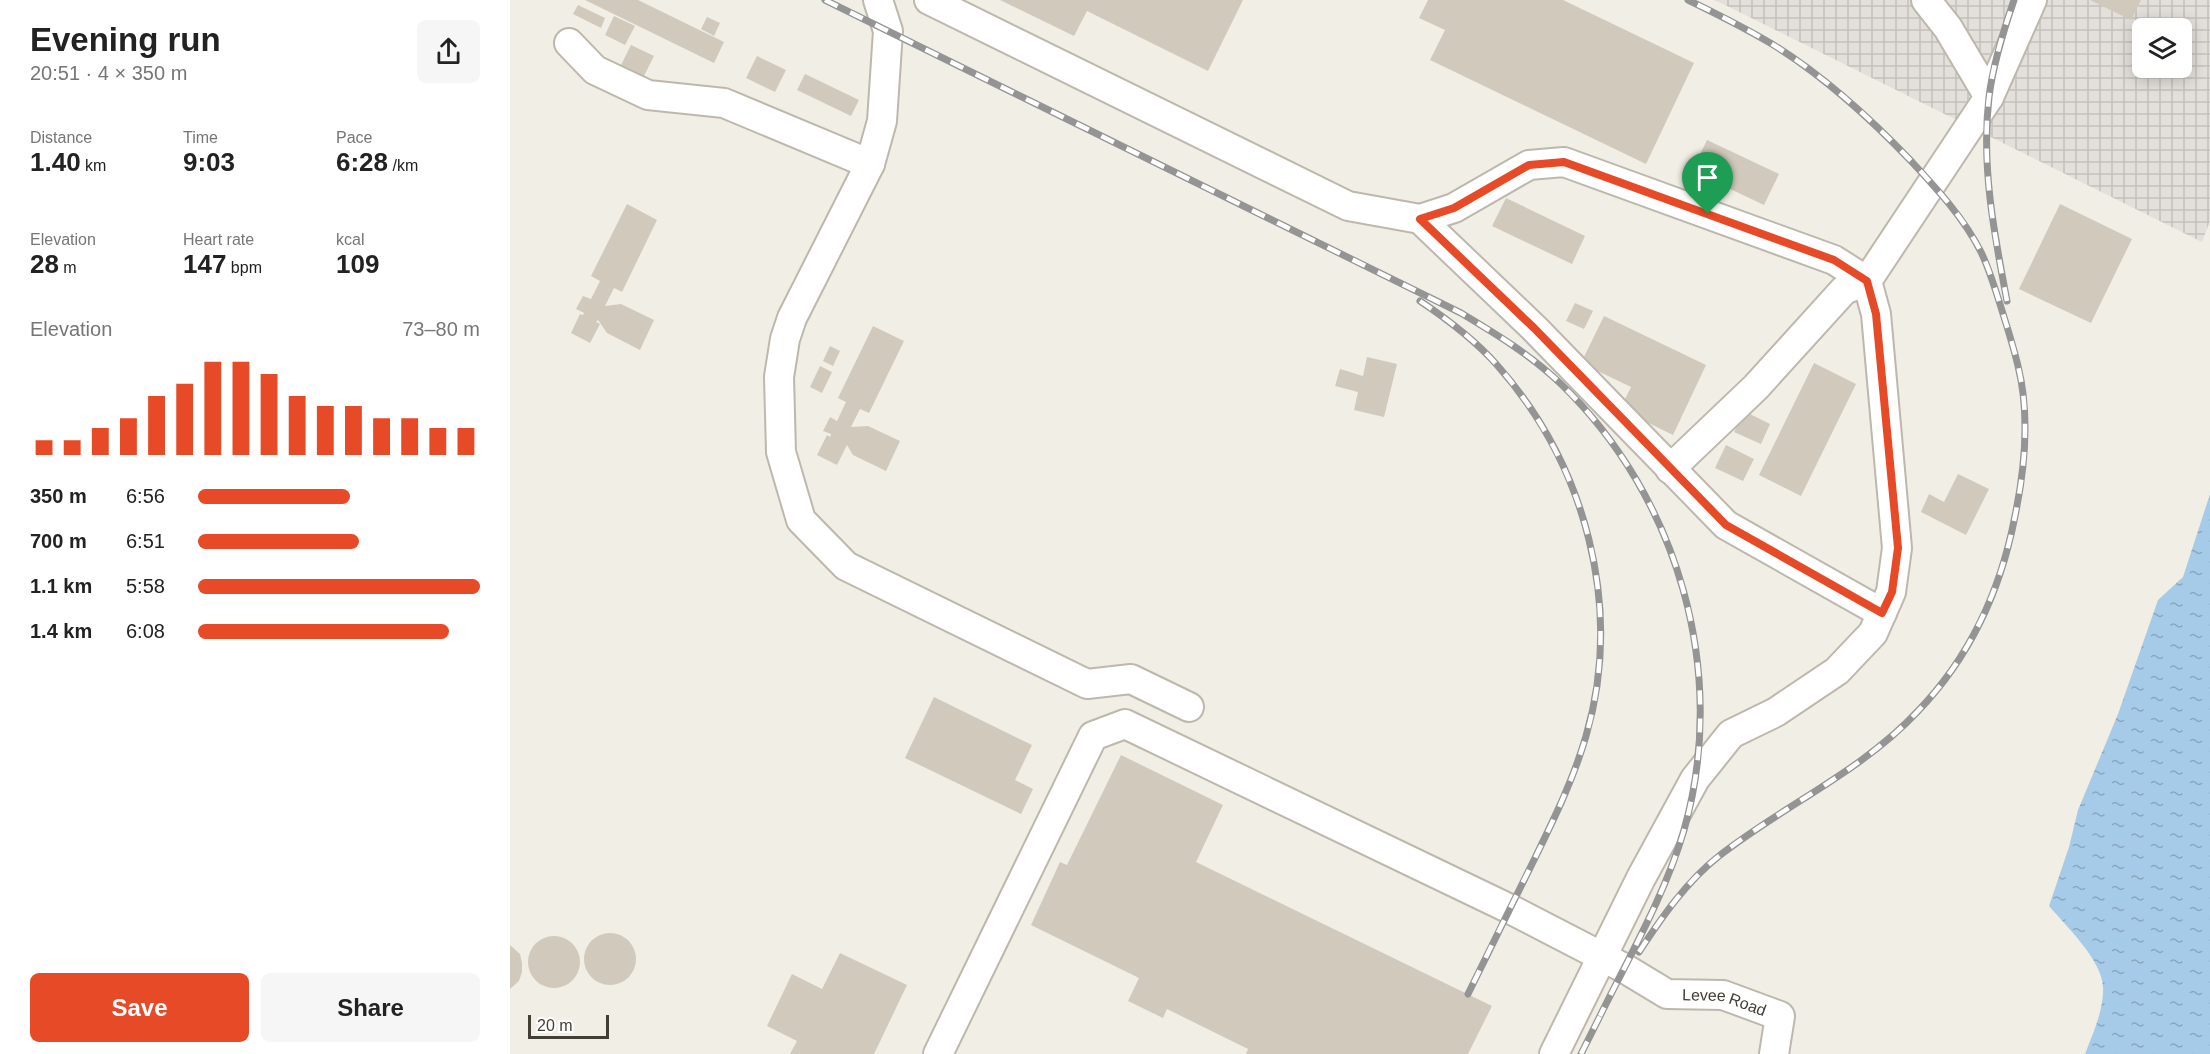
<!DOCTYPE html>
<meta charset="utf-8">
<style>
body{margin:0;font-family:Helvetica,sans-serif;background:#f6f6f6;color:#222;height:100vh;display:flex;flex-direction:column;font-size:22px;white-space:nowrap}
*{box-sizing:border-box;margin:0}
p{font-size:20px;color:#767676}
.icon{flex:none;width:33px;height:33px;fill:none;stroke:currentColor;stroke-width:2;stroke-linecap:round;stroke-linejoin:round}
.map{position:relative;flex:1;overflow:hidden}
.details{display:flex;flex-direction:column;background:#fff;width:510px}
.details>*{flex:none}
.fabs{position:absolute;left:1622px;top:18px;display:grid;gap:12px}
.fabs a{display:grid;place-items:center;width:60px;height:60px;border-radius:9px;background:#fff;box-shadow:0 3px 15px #0003;font-size:30px}
.scale{position:absolute;left:18px;bottom:15px;width:81px;box-sizing:border-box;padding-left:6px;border:3px solid #433e35;border-top:0;font-size:16px;line-height:21px;white-space:nowrap;color:#433e35;-webkit-text-stroke:4px #fff;paint-order:stroke}
.pin{position:absolute;display:grid;place-items:center;width:51px;height:51px;color:#fff;margin:-62px -26px;border-radius:50% 50% 50% 0;rotate:-45deg;box-shadow:0 0 6px #0007}
.pin .icon{rotate:45deg}
.round{display:grid;place-items:center;flex:none;width:63px;height:63px;border-radius:9px;background:#f6f6f6}
.head{display:flex;align-items:center;justify-content:space-between;height:102px;padding:0 30px}
h1{font-size:33px;font-weight:800;line-height:45px}
.figures{display:grid;grid-template-columns:repeat(3,1fr);gap:9px;height:102px;padding:6px 30px}
.figures div{display:grid;align-content:center}
.figures b{font-size:26px;font-weight:800}
.figures small{font-size:16px;font-weight:400}
.figures p{font-size:16px}
.chart{height:168px;padding:12px 30px}
.chart p{display:flex;justify-content:space-between}
.chart svg{width:100%;height:108px;margin-top:6px;stroke:#e74a26;stroke-width:6}
.cta{display:flex;gap:12px;margin-top:auto;padding:12px 30px}
.cta a{flex:1;height:69px;border-radius:9px;background:#e74a26;color:#fff;font-size:24px;font-weight:800;line-height:69px;text-align:center}
.cta a+a{background:#f6f6f6;color:#222}
ul{padding:0 30px;list-style:none;font-size:20px}
li{display:grid;grid-template-columns:96px 72px 1fr;align-items:center;height:45px}
li i{height:15px;border-radius:8px;background:#e74a26}
main{display:flex;flex:1;min-height:0}
.map>svg:first-child{display:block}
.industrial{fill:url(#industrial-grid);fill-rule:evenodd}
.water{fill:url(#water-ripples)}
.building{fill:#d1cabc}
.lines{fill:none;stroke-linecap:round;stroke-linejoin:round}
.minor-casing{stroke:#beb8ac;stroke-width:32}
.minor{stroke:#fff;stroke-width:28}
.rail-casing{stroke:#949494;stroke-width:7}
.rail{stroke:#fff;stroke-width:4.5;stroke-dasharray:14;stroke-linecap:butt}
.route-casing{stroke:#fff;stroke-width:12}
.route{stroke:#e74a26;stroke-width:8}
.labels{text-anchor:middle;stroke-width:4.5;stroke-linejoin:round;paint-order:stroke}
.street-label{font-size:16px;fill:#433e35;stroke:#fff}
</style>
<main>
<section class="details">
<div class="head"><div><h1>Evening run</h1><p>20:51 · 4 × 350 m</p></div><a class="round"><svg class="icon" aria-label="share" viewBox="0 0 24 24"><path d="M12 15V3M7 8l5-5 5 5M5 13v7h14v-7"/></svg></a></div>
<div class="figures">
<div><p>Distance</p><b>1.40<small> km</small></b></div>
<div><p>Time</p><b>9:03</b></div>
<div><p>Pace</p><b>6:28<small> /km</small></b></div>
</div>
<div class="figures">
<div><p>Elevation</p><b>28<small> m</small></b></div>
<div><p>Heart rate</p><b>147<small> bpm</small></b></div>
<div><p>kcal</p><b>109</b></div>
</div>
<div class="chart"><p><span>Elevation</span>73–80 m</p>
<svg viewBox="0 0 160 44" preserveAspectRatio="none"><path d="M5 44V38M15 44V38M25 44V33M35 44V29M45 44V20M55 44V15M65 44V6M75 44V6M85 44V11M95 44V20M105 44V24M115 44V24M125 44V29M135 44V29M145 44V33M155 44V33"/></svg>
</div>
<ul>
<li><b>350 m</b>6:56<i style="width:54%"></i></li>
<li><b>700 m</b>6:51<i style="width:57%"></i></li>
<li><b>1.1 km</b>5:58<i style="width:100%"></i></li>
<li><b>1.4 km</b>6:08<i style="width:89%"></i></li>
</ul>
<div class="cta"><a>Save</a><a>Share</a></div>
</section>
<div class="map">
<svg width="1700" height="1054" viewBox="0 0 1700 1054">
<defs>
<pattern id="industrial-grid" width="8" height="8" patternUnits="userSpaceOnUse" patternTransform="scale(1.5)"><rect width="8" height="8" fill="#e3dfda"/><path d="M0 4h8M4 0v8" fill="none" stroke="#c4c0bc"/></pattern>
<pattern id="water-ripples" width="26" height="14" patternUnits="userSpaceOnUse" patternTransform="scale(1.5)"><rect width="26" height="14" fill="#a6cbe9"/><path d="M2 4q2-2 4 0t4 0M15 11q2-2 4 0t4 0" fill="none" stroke="#89a6be"/></pattern>
</defs>
<rect width="100%" height="100%" fill="#f1eee5"/>
<!-- industrial -->
<path class="industrial" d="M 1205,0 L 1700,0 L 1700,221 L 1692,242 ZM 1632,28 L 1671,28 L 1671,68 L 1632,68 Z"/>
<!-- water -->
<path class="water" d="M 1700,494 L 1700,1054 L 1575,1054 C 1583,1033 1594,1010 1593,987 C 1592,960 1556,926 1539,906 L 1559,847 L 1568,810 L 1608,714 L 1648,600 L 1673,577 Z"/>
<!-- building -->
<path class="building" d="M 75,0 L 128,0 L 214,42 L 204,63 Z
M 490,0 L 733,0 L 698,71 L 577,11 L 564,36 Z
M 918,0 L 1053,0 L 1184,63 L 1136,164 L 920,60 L 935,30 L 909,18 Z
M 1580,0 L 1631,0 L 1621,20 Z
M 68,5 L 95,18 L 91,28 L 63,14 Z
M 104,16 L 125,26 L 115,45 L 95,35 Z
M 197,17 L 210,23 L 204,36 L 191,29 Z
M 121,45 L 144,56 L 132,80 L 109,69 Z
M 247,56 L 276,70 L 265,92 L 236,78 Z
M 295,74 L 349,100 L 341,116 L 287,90 Z
M 1197,140 L 1269,174 L 1254,205 L 1182,171 Z
M 996,198 L 1075,236 L 1062,264 L 982,226 Z
M 117,204 L 147,220 L 112,292 L 104,288 L 95,306 L 111,304 L 144,320 L 130,350 L 97,333 L 88,320 L 86,322 L 90,324 L 80,343 L 61,333 L 70,314 L 73,315 L 74,313 L 66,309 L 73,296 L 81,299 L 90,281 L 81,276 Z
M 1550,204 L 1622,239 L 1581,323 L 1509,289 Z
M 1065,303 L 1083,311 L 1074,329 L 1056,321 Z
M 1094,316 L 1196,365 L 1163,435 L 1110,409 L 1121,387 L 1071,363 Z
M 363,326 L 394,341 L 359,413 L 350,409 L 341,427 L 358,426 L 390,441 L 376,471 L 343,455 L 337,445 L 327,465 L 307,455 L 317,435 L 320,437 L 321,434 L 313,431 L 320,417 L 327,421 L 336,402 L 328,398 Z
M 320,346 L 330,351 L 323,366 L 313,361 Z
M 857,357 L 887,364 L 874,417 L 844,410 L 848,392 L 825,386 L 830,369 L 853,376 Z
M 1304,363 L 1346,384 L 1291,496 L 1249,475 Z
M 310,366 L 322,372 L 312,393 L 300,387 Z
M 1234,411 L 1260,424 L 1251,444 L 1224,432 Z
M 1216,445 L 1244,459 L 1233,481 L 1205,468 Z
M 1448,474 L 1479,489 L 1456,535 L 1411,512 L 1419,494 L 1434,502 Z
M 424,697 L 522,745 L 505,780 L 523,789 L 511,814 L 395,758 Z
M 611,755 L 713,805 L 686,862 L 982,1006 L 958,1054 L 736,1054 L 738,1049 L 657,1009 L 653,1018 L 618,1001 L 629,978 L 521,925 L 550,862 L 557,865 Z
M74 959a26 26 0 1 1 52 0a26 26 0 1 1-52 0Z
M18 962a26 26 0 1 1 52 0a26 26 0 1 1-52 0Z
M 0,945 L 10,954 L 12,963 L 12,972 L 9,981 L 0,989 Z
M 330,953 L 397,985 L 364,1054 L 280,1054 L 287,1041 L 257,1026 L 282,974 L 312,989 Z"/>
<g class="lines">
<!-- minor casing -->
<g class="minor-casing">
<g id="minor">
<path d="M 368,0 L 378,31 L 372,121 L 360,164 L 282,318 L 275,339 L 269,377 L 271,452 L 291,520 L 336,566 L 577,684 L 621,679 L 679,707"/>
<path d="M 419,0 L 838,206 L 910,219 L 944,208 L 1019,165 L 1054,162 L 1324,260 L 1357,281"/>
<path d="M 1416,0 L 1438,28 L 1479,97"/>
<path d="M 59,43 L 85,70 L 138,95 L 214,103 L 360,164"/>
<path d="M 910,219 L 1024,328 L 1216,525 L 1372,613"/>
<path d="M 1160,469 L 1246,387 L 1334,290 L 1357,281"/>
<path id="s1" d="M 428,1054 L 583,736 L 615,724 L 1000,909 L 1114,968 L 1157,994 L 1213,995 L 1270,1016 L 1264,1054"/>
<path d="M 1044,1054 L 1131,878 L 1185,779 L 1221,734 L 1266,712 L 1327,671 L 1363,633 L 1381,592 L 1387,548 L 1366,314 L 1357,281 L 1479,97 L 1522,0"/>
</g>
</g>
<!-- minor -->
<use href="#minor" class="minor"/>
<!-- rail casing -->
<g class="rail-casing">
<path id="rail" d="M 315,0 L 951,313 C 986,334 1021,355 1051,384 C 1168,497 1219,672 1174,830 C 1155,895 1120,955 1090,1016
M 910,301 C 937,319 965,340 987,365 C 1075,464 1114,606 1076,736 C 1063,781 1042,823 1022,864 C 1000,908 979,951 958,994
M 1497,301 C 1484,233 1471,166 1479,97 C 1483,64 1493,32 1504,0
M 1129,952 C 1152,917 1176,882 1209,856 C 1274,805 1351,772 1408,711 C 1460,657 1491,589 1505,516 C 1515,468 1520,414 1508,366 C 1504,349 1499,333 1494,317 C 1487,295 1481,273 1471,252 C 1454,218 1427,189 1402,162 C 1360,118 1314,76 1262,44 C 1235,28 1207,14 1178,0
M 1071,1054 L 1094,1008"/>
</g>
<!-- rail -->
<use href="#rail" class="rail"/>
</g>
<g class="lines">
<!-- route casing -->
<g class="route-casing">
<path id="route" d="M 1054,162 L 1324,260 L 1357,281 L 1366,314 L 1388,548 L 1382,592 L 1372,613 L 1216,525 L 1024,328 L 910,219 L 944,208 L 1019,165 Z"/>
</g>
<!-- route -->
<use href="#route" class="route"/>
</g>
<g class="labels">
<!-- street labels -->
<g class="street-label">
<text dy="6" stroke="none"><textPath href="#s1" startOffset="1052">Levee Road</textPath></text>
</g>
</g>
</svg>
<div class="fabs">
<a><svg class="icon" aria-label="layers" viewBox="0 0 24 24"><path d="M12 4l9 5-9 5-9-5zM3 14l9 5 9-5"/></svg></a>
</div>
<div class="scale">20 m</div>
<div class="pin" style="left:1198px;top:214px;background:#1e9e55"><svg class="icon" aria-label="arrive" viewBox="0 0 24 24"><path d="M6 21V4h12l-3 4 3 4H6"/></svg></div>
</div>
</main>
